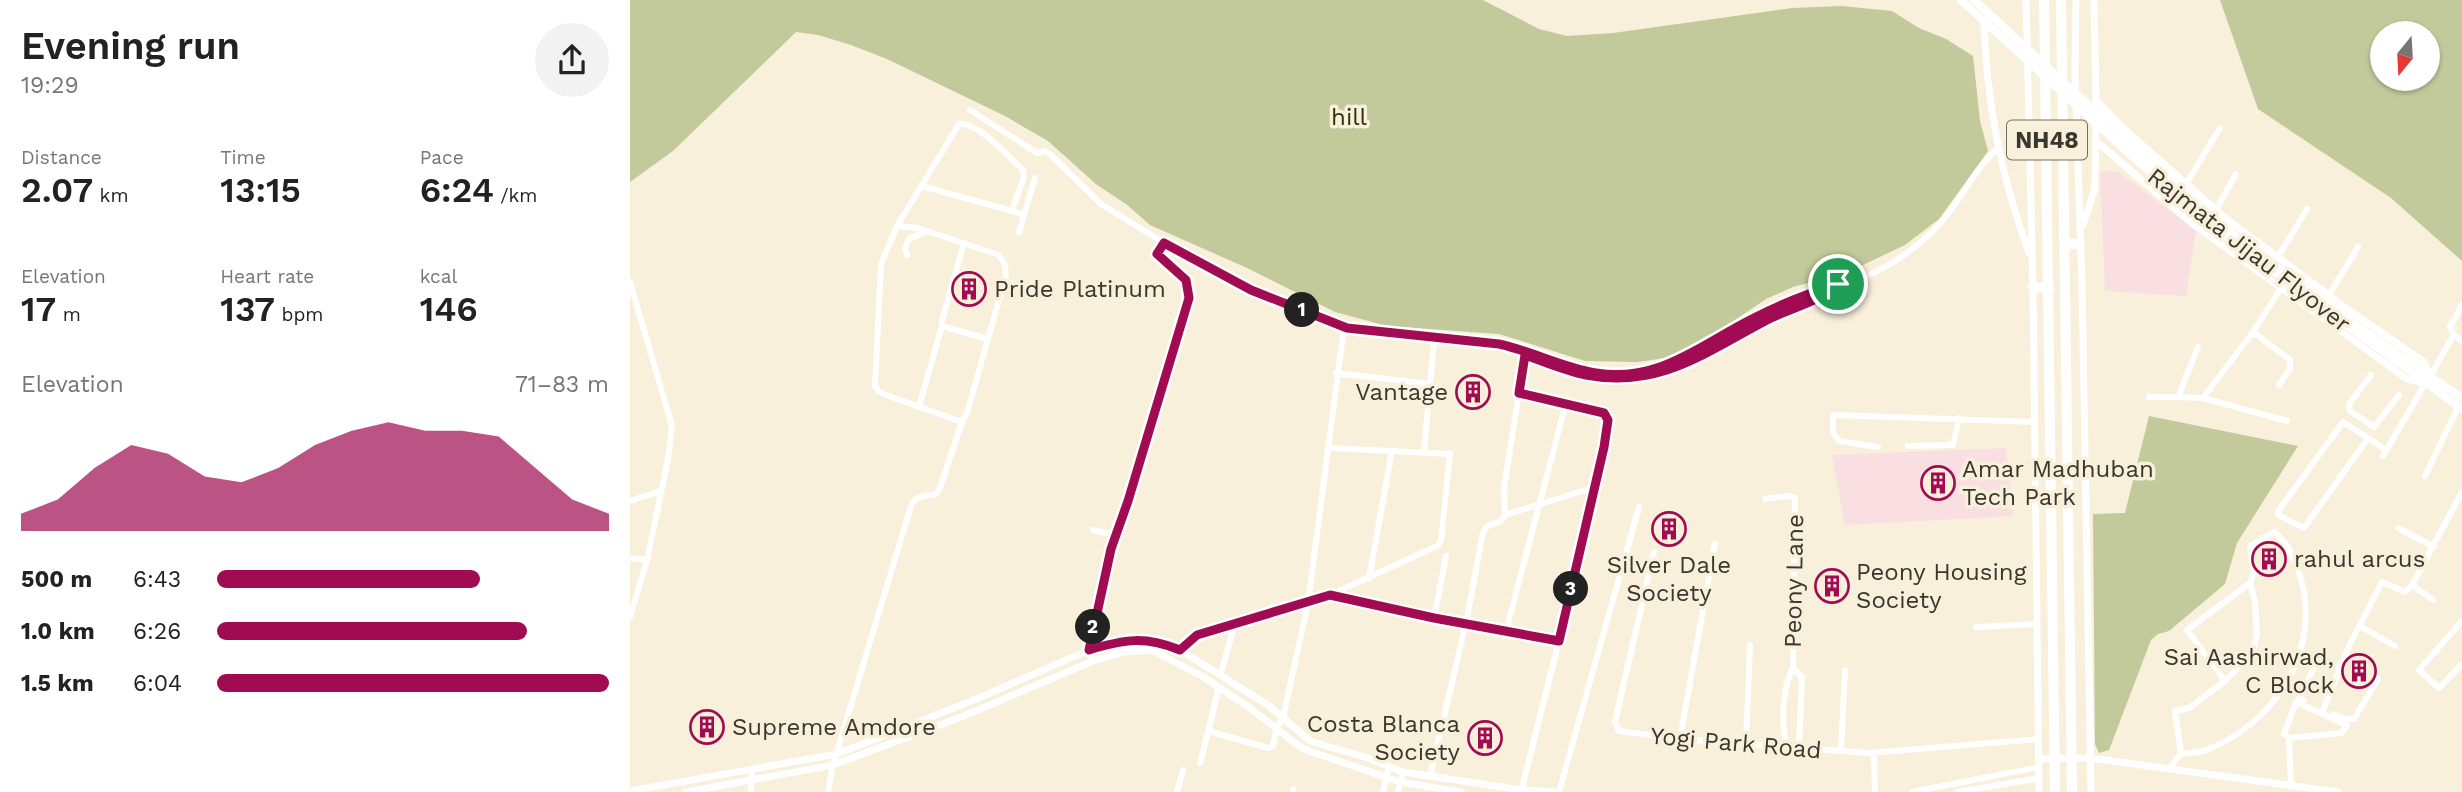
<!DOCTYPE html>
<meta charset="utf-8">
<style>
body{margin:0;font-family:"Work Sans",sans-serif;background:#f2f2f2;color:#222;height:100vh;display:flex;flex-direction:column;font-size:26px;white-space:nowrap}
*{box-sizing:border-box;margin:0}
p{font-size:23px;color:#767676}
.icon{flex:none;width:38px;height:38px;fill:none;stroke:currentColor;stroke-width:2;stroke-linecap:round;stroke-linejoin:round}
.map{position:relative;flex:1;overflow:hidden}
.sheet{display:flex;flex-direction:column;background:#fff;width:630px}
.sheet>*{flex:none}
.needle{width:46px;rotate:198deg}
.controls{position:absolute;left:1740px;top:21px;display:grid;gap:14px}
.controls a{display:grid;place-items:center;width:70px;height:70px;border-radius:50%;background:#fff;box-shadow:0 2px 5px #0004;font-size:35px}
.pin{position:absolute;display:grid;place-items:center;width:60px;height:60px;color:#fff;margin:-30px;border:4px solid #fff;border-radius:50%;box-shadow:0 2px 7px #0007}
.km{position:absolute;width:35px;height:35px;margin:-18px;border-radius:50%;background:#222;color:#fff;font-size:19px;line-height:35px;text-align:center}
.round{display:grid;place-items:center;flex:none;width:74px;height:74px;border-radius:37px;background:#f2f2f2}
.head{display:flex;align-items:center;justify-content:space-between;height:119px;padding:0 21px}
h1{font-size:38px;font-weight:600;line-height:52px}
.stats{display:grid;grid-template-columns:repeat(3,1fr);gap:10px;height:119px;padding:7px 21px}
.stats div{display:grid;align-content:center}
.stats b{font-size:35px;font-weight:600}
.stats small{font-size:19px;font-weight:400}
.stats p{font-size:19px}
.chart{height:196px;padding:14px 21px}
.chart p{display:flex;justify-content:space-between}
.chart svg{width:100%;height:126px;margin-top:7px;fill:#a00b52;opacity:.7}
ul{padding:0 21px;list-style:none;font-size:23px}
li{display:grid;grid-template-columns:112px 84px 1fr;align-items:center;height:52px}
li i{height:18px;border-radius:9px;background:#a00b52}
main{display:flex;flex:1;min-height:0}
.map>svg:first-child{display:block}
.commercial{fill:#fadfe2}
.green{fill:#c2c99a;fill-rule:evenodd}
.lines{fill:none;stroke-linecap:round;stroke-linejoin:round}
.minor{stroke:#fff;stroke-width:6}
.tertiary{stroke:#fff;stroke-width:7}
.secondary{stroke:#fff;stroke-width:8}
.trunk{stroke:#fff;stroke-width:10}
.route-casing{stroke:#fff;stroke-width:14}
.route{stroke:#a00b52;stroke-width:9}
.labels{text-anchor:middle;stroke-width:7;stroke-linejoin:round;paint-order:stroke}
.shield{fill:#f8f0da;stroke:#746e62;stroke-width:2}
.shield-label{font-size:23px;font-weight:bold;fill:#3b372f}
.park-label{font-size:24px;fill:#2d3106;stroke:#f8f0da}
.street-label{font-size:24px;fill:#3b372f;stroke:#f8f0da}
.poi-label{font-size:24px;fill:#3b372f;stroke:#f8f0da;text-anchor:start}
</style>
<main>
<section class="sheet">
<div class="head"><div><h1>Evening run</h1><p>19:29</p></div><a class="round"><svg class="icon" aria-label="share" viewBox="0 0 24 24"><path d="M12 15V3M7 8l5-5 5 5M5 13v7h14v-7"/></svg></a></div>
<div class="stats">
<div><p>Distance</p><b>2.07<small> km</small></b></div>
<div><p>Time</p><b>13:15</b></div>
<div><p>Pace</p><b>6:24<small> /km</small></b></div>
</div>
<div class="stats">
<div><p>Elevation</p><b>17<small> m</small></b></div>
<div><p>Heart rate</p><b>137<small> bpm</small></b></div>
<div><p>kcal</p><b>146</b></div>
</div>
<div class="chart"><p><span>Elevation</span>71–83 m</p>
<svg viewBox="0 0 160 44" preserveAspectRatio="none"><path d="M0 44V38L10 33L20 22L30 14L40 17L50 25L60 27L70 22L80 14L90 9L100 6L110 9L120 9L130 11L140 22L150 33L160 38V44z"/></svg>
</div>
<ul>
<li><b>500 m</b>6:43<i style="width:67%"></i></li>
<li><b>1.0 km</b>6:26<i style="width:79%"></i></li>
<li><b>1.5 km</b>6:04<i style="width:100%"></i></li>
</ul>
</section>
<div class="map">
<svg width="1832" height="792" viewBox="0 0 1832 792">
<rect width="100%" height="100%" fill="#f8f0da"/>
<!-- commercial -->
<path class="commercial" d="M 1479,170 L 1490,173 L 1566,230 L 1556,296 L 1475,291 L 1470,174 Z
M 1376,448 L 1383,516 L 1215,525 L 1202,455 Z"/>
<!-- green -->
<path class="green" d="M 0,0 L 853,0 L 909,29 L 937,36 L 983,33 L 1162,8 L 1212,6 L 1262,11 L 1289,28 L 1316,39 L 1343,56 L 1350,121 L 1358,151 L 1309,219 L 1275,245 L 1218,272 L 1163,287 L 1136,299 L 1065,347 L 1035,358 L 1008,362 L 955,361 L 869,334 L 757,326 L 705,312 L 617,268 L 520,225 L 496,204 L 467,185 L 418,141 L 375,116 L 257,59 L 221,45 L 188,35 L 166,32 L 43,151 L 0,182 Z
M 1590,0 L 1832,0 L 1832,261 L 1761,198 L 1628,109 ZM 1752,33 L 1797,33 L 1797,79 L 1752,79 Z
M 1519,416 L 1668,446 L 1607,543 L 1595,584 L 1539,631 L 1528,634 L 1521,640 L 1479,750 L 1469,753 L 1465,744 L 1463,514 L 1495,513 Z"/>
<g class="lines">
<!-- minor -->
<path class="minor" d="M 340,110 L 407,153 L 414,151 L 421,155 L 471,204 L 534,243 L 621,290 L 717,328 L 869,344 C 910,353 949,375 992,374 C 1048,372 1092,333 1141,310 C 1162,300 1183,292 1205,285 C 1218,280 1233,278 1246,272 C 1266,262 1286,247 1302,232 C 1328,207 1341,173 1367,149
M 1556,184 L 1590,128
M 1586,210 L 1606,174
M 382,211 L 394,215 L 389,233
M 394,215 L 405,178
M 267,226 L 329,124 C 347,121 379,157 393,170 L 394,177 L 382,211 L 292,186
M 277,255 L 275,248 L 279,239 L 297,231
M 1648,257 L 1677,209
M 0,282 L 42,426 L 38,459 L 17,560 L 0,617
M 1699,295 L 1728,247
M 1832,305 L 1820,327 L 1824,335 L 1832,341
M 312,321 L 334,243
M 1623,332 L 1660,360 L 1660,369 L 1649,385
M 706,373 L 800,384
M 1741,375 L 1719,404 L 1720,411 L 1744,427 L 1769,395
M 1800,377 L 1821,339
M 988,378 L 1022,376 L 1042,370 L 1151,313 L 1199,293 L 1207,285
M 1519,397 L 1548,397 L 1568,347
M 1548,397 L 1573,398 L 1623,332 L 1651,288
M 1573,398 L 1657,421
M 289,407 L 312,326 L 358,339
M 1738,438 L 1713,422 L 1649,510 L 1648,515 L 1674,528 L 1738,438 L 1756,450
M 1278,446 L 1323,445 L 1329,418
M 1248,447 L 1209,441 L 1203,432 L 1203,415 L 1405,422
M 794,452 L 804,341
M 1753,456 L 1795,384
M 1795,476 L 1828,407
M 1135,499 L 1158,496 L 1165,498 L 1163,668 C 1151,691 1152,721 1156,747
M 0,501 L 31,491
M 875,515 L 965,487
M 1768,528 L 1804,547
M 463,530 L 485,535
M 1024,552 L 985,722 L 989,731 L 1050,739 L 1239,753 L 1409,739
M 816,556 L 804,618 L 836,623 L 853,533 L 856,527 L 871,521 L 875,515 L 874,488 L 895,355
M 0,558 L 17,560
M 739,579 L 762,450
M 1782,585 L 1803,600
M 702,595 L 804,618
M 1832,621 L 1789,670 L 1809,688 L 1832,664
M 1730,626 L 1765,646
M 1346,627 L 1407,624
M 876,631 L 936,403
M 550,650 L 567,635 L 605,624
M 463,661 L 459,650 L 461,635 L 481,549 L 498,501 L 559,298 L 556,280 L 527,254 L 534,243
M 1163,668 L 1172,677 L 1169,748
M 590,676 L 605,624 L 700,595 L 807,546 L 811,541 L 820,454 L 699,448
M 589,687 L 579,728 L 582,732 L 638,748 L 643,746 L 647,727 L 653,718 L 678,603 L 714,327
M 1674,701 L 1669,699 L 1687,661 L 1710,669
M 1693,710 L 1719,646 L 1752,582 L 1775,592 L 1782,585 L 1832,492
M 1703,714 L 1715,719 L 1724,719 L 1748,679
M 1659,738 L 1654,734 L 1666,702 L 1717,725 L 1712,733 L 1659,738 L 1661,785
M 1050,739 L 1085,543
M 1116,744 L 1120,645
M 1211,751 L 1215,670
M 1244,753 L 1245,792
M 1551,753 C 1570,755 1585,747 1601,738 C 1661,702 1694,630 1665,562 C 1659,549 1656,541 1644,532 L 1620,546 L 1624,571 L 1620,583 L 1625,601 L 1627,633 L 1623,652 L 1595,681
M 570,763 L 579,728
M 1540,768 L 1551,753 L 1545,711 L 1559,708 L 1595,681 L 1557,630 L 1620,583
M 800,776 L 836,623 L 929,641 L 974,447 L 978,420 L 974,413 L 889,393
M 121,792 L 122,770
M 198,792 L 203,765 L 281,506 C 286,495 294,496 305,495 L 310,488 L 332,422 L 337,413 L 376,275 L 375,265 L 369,255 L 288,228 L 267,226 L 251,264 L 245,386 L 248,391 L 256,395 L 332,422
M 547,792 L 553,770
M 663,792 L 663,789
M 753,792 L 759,766
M 768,792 L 773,772
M 891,792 L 929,641
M 929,792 L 1009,507
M 1282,792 L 1409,767
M 1328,792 L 1409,778"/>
<!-- tertiary -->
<path class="tertiary" d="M 1396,0 L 1403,287 L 1409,792
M 1446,0 L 1445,77 L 1452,282 L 1461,792
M 1464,0 L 1466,104
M 1354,20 C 1356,102 1371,177 1399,253
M 1466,100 L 1494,129 L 1594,217 L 1720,311 L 1794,362 L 1800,376
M 1466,141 L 1564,225 L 1777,379 L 1795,384
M 1453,225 L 1465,188 L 1466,119
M 1409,759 L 1460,758 L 1708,792
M 0,791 L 207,754 L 344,700 L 459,650 L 503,640 L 517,640 L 550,650 L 638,705 L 680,741 L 738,758 L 773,772 L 892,790 L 924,792
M 56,792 L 203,765 L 329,718 L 463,661 L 493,652 L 521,650 L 572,676 L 620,708 L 669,746 L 679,751 L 770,782 L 831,792"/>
<!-- secondary -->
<path class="secondary" d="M 1331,0 L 1570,218 L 1832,409
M 1344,0 L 1571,208 L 1618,246 L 1736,332 L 1832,398"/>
<!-- trunk -->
<path class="trunk" d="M 1414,0 L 1425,792
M 1431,0 L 1442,792
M 1435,244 L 1450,244
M 1403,287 L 1419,288"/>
</g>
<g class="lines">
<!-- route casing -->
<g class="route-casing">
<path id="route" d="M 534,243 L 621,290 L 717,328 L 869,344 C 902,351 933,368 966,373 C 1030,383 1071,344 1124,318 C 1151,304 1179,293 1208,284 C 1190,302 1160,308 1137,320 C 1076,352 1029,389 956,375 C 936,371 915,362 895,355 L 889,393 L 974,413 L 978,420 L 974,447 L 929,641 L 804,618 L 700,595 L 567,635 L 550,650 C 515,636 495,639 459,650 L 481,549 L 498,501 L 559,298 L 556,280 L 527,254 Z"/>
</g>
<!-- route -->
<use href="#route" class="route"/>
</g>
<!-- icons -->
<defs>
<g id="building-ring" transform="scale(1.75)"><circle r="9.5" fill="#f8f0da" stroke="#a00b52" stroke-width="1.5"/><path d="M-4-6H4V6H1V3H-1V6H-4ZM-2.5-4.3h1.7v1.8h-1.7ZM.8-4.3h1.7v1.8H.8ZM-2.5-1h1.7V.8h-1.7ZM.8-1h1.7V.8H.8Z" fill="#a00b52"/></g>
</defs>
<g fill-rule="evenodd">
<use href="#building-ring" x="339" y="289"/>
<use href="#building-ring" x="843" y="392"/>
<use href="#building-ring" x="1308" y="483"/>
<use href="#building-ring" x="1039" y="529"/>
<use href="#building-ring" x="1639" y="559"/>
<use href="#building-ring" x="1202" y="586"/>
<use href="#building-ring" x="1729" y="671"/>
<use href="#building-ring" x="77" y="727"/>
<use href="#building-ring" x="855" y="738"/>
</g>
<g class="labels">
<!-- shield labels -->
<rect class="shield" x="1377" y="120.5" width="80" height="39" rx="5"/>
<g class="shield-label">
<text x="1417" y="148">NH48</text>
</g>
<!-- park labels -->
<g class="park-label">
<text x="719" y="125">hill</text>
</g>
<!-- street labels -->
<g class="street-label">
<text transform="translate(1619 250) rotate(38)" y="8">Rajmata Jijau Flyover</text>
<text transform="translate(1164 581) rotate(-89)" y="8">Peony Lane</text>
<text transform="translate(1106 743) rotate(5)" y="8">Yogi Park Road</text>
</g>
<!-- poi labels -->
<g class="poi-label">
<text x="364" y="297">Pride Platinum</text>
<text x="818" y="400" text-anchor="end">Vantage</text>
<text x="1332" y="477">Amar Madhuban<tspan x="1332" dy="28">Tech Park</tspan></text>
<text x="1664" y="567">rahul arcus</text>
<text x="1039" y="573" text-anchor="middle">Silver Dale<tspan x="1039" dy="28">Society</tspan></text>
<text x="1226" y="580">Peony Housing<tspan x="1226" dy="28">Society</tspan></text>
<text x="1704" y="665" text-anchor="end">Sai Aashirwad,<tspan x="1704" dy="28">C Block</tspan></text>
<text x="830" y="732" text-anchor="end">Costa Blanca<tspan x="830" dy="28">Society</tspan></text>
<text x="102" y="735">Supreme Amdore</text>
</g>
</g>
</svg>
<div class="controls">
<a><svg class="needle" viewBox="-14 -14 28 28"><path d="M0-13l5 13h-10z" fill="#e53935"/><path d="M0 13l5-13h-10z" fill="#767676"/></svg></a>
</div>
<div class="pin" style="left:1208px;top:284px;background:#1e9e55"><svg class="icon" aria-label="arrive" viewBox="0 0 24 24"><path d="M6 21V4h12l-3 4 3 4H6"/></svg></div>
<b class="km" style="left:672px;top:310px">1</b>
<b class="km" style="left:463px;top:627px">2</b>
<b class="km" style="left:941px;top:589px">3</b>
</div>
</main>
